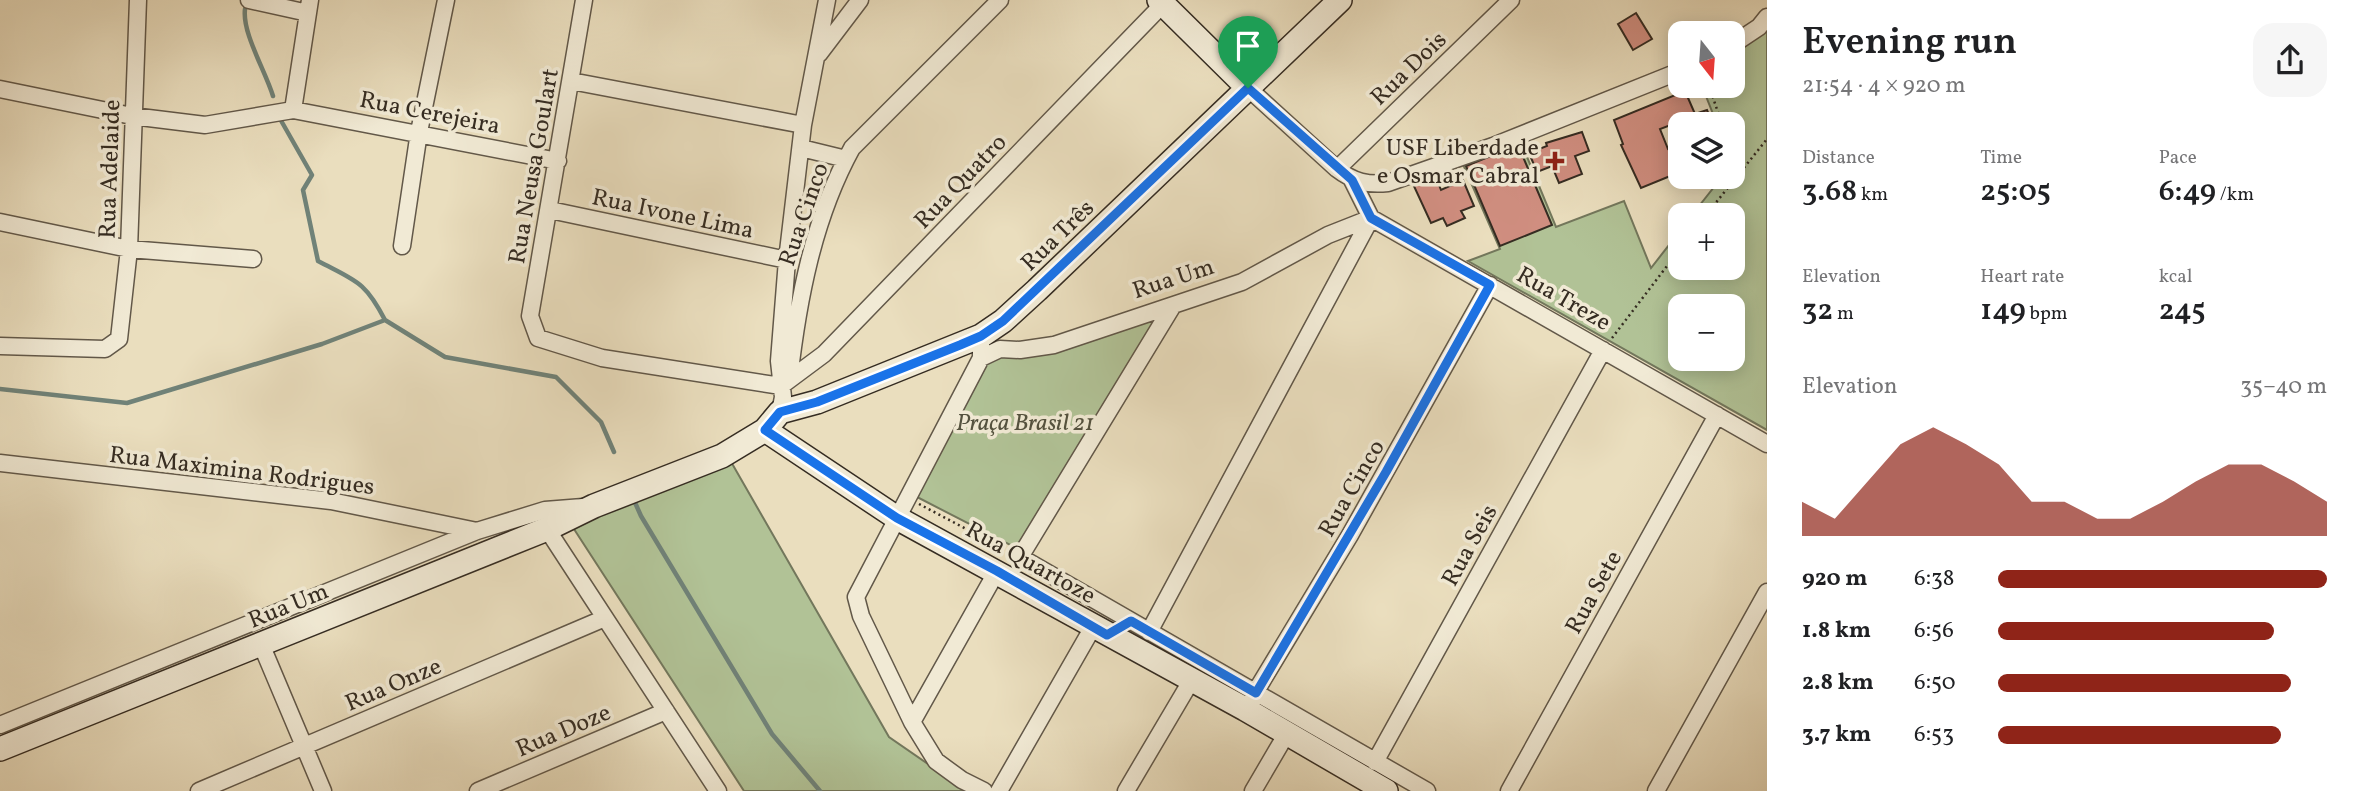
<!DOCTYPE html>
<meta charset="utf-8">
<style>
body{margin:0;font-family:Vollkorn,serif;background:#f6f6f6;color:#202124;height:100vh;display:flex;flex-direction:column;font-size:26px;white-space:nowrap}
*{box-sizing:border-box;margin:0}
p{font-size:23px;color:#757577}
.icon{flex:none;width:38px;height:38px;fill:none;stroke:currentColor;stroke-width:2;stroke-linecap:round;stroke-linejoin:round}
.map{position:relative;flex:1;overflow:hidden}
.panel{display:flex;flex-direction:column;background:#fff;width:595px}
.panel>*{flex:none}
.needle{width:46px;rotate:163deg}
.tools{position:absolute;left:1668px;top:21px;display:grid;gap:14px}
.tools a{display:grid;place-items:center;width:77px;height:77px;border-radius:14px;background:#fff;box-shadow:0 4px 18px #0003;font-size:35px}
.pin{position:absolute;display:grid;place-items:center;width:60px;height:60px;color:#fff;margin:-72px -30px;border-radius:50% 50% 50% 0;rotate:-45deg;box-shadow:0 0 7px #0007}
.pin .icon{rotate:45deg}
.round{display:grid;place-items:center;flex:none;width:74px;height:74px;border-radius:21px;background:#f6f6f6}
.headline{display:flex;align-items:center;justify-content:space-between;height:119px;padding:0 35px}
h1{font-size:38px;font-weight:600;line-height:52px}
.metrics{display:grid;grid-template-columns:repeat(3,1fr);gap:10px;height:119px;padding:7px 35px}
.metrics div{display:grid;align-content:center}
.metrics b{font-size:30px;font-weight:600}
.metrics small{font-size:19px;font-weight:400}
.metrics p{font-size:19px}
.chart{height:196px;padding:14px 35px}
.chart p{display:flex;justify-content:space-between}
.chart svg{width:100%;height:126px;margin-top:7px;fill:#8f2418;opacity:.7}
ul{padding:0 35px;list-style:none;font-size:23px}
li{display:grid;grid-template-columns:112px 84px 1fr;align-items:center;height:52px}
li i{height:18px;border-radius:9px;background:#8f2418}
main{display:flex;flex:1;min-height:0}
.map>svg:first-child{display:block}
.green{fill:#b1c296;stroke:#73775c;stroke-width:2;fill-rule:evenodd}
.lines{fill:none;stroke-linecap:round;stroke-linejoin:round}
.stream{stroke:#708278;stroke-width:4.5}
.building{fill:#d08e80;stroke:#352c22;stroke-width:2}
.street-casing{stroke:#625849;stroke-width:19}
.secondary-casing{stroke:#352c22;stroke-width:26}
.path{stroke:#352c22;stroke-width:2.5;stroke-dasharray:2 3.5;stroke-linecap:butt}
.street{stroke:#f1ead5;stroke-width:16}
.secondary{stroke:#f1ead5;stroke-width:23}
.route-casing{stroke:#fff;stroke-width:14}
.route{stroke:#1a73e8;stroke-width:9}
.poi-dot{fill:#8f2418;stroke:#f1ead5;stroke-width:2.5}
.labels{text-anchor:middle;stroke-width:7;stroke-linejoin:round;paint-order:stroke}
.street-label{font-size:24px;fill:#352c22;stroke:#f1ead5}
.poi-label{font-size:24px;fill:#352c22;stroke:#f1ead5;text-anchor:end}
.park-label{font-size:24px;font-style:italic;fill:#54523f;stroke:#f1ead5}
</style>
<main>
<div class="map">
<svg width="1767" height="791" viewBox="0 0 1767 791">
<rect width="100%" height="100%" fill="#eadebe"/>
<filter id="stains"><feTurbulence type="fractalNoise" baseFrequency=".00286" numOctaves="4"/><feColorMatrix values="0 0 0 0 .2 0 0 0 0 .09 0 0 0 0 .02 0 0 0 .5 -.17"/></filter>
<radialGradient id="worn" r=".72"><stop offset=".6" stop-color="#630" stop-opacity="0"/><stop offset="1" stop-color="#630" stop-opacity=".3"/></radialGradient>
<!-- green -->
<path class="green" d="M 1767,22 L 1767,430 L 1468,261 L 1500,249 L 1462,162 L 1520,140 L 1556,227 L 1624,201 L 1651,268 L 1680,231 L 1680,268 L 1732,268 L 1732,215 L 1692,215 L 1722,177 L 1732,177 L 1732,124 L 1717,124 L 1702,86 L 1732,86 L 1733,48 ZM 1680,306 L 1732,306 L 1732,359 L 1680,359 Z
M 1159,314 L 1020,550 L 917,497 L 990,358 Z
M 730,460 L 889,737 L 967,791 L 744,791 L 572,526 Z"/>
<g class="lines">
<!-- stream -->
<path class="stream" d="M 245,9 C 242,33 265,70 273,96
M 279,117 L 312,175 L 303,190 L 318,261 C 356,281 365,281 385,320
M 385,320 L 445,357 L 556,377 L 601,422 L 614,452
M 0,389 L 127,403 L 322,344 L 385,320
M 633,498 L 641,516 L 772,734 L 820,791"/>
</g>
<!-- building -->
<path class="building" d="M 1636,13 L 1652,39 L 1633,50 L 1618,24 Z
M 1685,91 L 1695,114 L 1707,110 L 1713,124 L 1682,124 L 1681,121 L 1660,129 L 1668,149 L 1680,144 L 1680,172 L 1641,188 L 1621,145 L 1623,144 L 1614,120 Z
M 1582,132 L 1589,151 L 1575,156 L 1582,174 L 1559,183 L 1552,166 L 1537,172 L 1529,153 L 1547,146 L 1546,143 Z
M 1518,145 L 1552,225 L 1500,246 L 1466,166 Z
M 1435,175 L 1441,190 L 1463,180 L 1474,206 L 1461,211 L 1465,218 L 1447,226 L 1443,218 L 1431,223 L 1413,184 Z"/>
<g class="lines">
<!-- street casing -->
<g class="street-casing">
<path id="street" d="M 249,0 L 308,13
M 584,0 L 530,316 L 538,338 L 602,358 L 781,386
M 1732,45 L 1759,27 L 1767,17
M 819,54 L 860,0
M 571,81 L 803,125
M 1248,88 L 1337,169 C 1354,182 1367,185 1388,183 L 1493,146 L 1680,71
M 0,89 L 132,116 L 205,125 L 293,110 L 558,161
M 293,110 L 310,0
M 801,148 L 846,159
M 1337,169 L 1511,0
M 1352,180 L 1371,218 L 1767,444
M 550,210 L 787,260
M 0,222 L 129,249 L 253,259
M 402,246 L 419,132 L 446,0
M 1172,307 L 1020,557 L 1427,791
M 981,336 L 981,358 L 856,597 L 861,616 L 912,722 L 936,761 L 962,780 L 984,791
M 0,346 L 105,349 L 119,339 L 129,249 L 138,0
M 981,358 L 1000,349 L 1020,350 L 1054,345 L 1242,282 L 1328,235 L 1371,218
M 789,379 C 798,300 813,219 852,148 L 1000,0
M 781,386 L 824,354 L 1167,0
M 780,412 L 783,397 L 779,361 L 787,260 L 803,125 L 827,0
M 0,463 L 331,501 L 477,531
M 547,529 L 718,791
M 1149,632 L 1371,218
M 261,644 L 323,791
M 1250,701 L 1350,535 L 1490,285
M 912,722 L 997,571
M 0,725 L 477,531 L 545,510 L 583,507
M 1375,762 L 1603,350
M 199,791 L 605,618
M 478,791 L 666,711
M 999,791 L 1093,627
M 1126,791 L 1191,681
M 1253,791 L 1287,733
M 1509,791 L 1717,415
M 1656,791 L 1767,592"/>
</g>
<!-- secondary casing -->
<g class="secondary-casing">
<path id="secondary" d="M 1159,0 L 1248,88
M 765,430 L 897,518 L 1245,709 L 1386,791
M 0,749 L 547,529 L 594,506 L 722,456 L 765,430 L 780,412 L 817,402 L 981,336 L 1003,321 L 1037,290 L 1340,0"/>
</g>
<!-- path -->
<path class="path" d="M 1709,86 L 1722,124
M 1732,154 L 1739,174
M 1706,215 L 1767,139
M 1612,338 L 1680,249
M 919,504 L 1006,550"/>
<!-- street -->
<use href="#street" class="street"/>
<!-- secondary -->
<use href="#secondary" class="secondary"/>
</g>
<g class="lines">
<!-- route casing -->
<g class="route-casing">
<path id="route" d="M 1248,88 L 1352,180 L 1371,218 L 1490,285 L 1386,472 L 1256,693 L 1131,621 L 1107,635 L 997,571 L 897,518 L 765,430 L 780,412 L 817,402 L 960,345 L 981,336 L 1003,321 Z"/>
</g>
<!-- route -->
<use href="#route" class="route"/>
</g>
<!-- markers -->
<path class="poi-dot" d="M1551.5 150.5h7v7h7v7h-7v7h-7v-7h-7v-7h7z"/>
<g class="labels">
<!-- street labels -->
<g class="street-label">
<text transform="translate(1408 68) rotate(-44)" y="8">Rua Dois</text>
<text transform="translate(430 112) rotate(11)" y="8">Rua Cerejeira</text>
<text transform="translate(533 166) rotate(-80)" y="8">Rua Neusa Goulart</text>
<text transform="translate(109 169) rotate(-88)" y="8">Rua Adelaide</text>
<text transform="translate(960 181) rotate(-46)" y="8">Rua Quatro</text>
<text transform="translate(673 213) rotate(12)" y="8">Rua Ivone Lima</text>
<text transform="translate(803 214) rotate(-71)" y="8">Rua Cinco</text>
<text transform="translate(1057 235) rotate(-44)" y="8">Rua Três</text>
<text transform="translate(1173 278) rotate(-18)" y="8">Rua Um</text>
<text transform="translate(1564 298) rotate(30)" y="8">Rua Treze</text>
<text transform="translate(242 470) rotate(7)" y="8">Rua Maximina Rodrigues</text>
<text transform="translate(1351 488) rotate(-60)" y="8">Rua Cinco</text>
<text transform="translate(1469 545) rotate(-61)" y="8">Rua Seis</text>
<text transform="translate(1031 562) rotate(29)" y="8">Rua Quartoze</text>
<text transform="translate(1593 592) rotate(-61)" y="8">Rua Sete</text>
<text transform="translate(288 605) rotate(-22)" y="8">Rua Um</text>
<text transform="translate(393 684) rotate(-23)" y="8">Rua Onze</text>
<text transform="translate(563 730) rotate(-23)" y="8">Rua Doze</text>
</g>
<!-- poi labels -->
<g class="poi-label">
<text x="1539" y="155">USF Liberdade<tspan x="1539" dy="28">e Osmar Cabral</tspan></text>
</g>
<!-- park labels -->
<g class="park-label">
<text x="1025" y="430">Praça Brasil 21</text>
</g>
</g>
<rect width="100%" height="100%" filter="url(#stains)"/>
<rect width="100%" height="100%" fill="url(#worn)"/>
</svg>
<div class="tools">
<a><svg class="needle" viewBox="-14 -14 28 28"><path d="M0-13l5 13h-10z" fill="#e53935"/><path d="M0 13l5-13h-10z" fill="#757577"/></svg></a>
<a><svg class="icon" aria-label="layers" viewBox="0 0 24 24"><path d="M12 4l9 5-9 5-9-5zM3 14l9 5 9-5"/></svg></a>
<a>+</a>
<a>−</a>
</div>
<div class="pin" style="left:1248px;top:88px;background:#1e9e55"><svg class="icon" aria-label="arrive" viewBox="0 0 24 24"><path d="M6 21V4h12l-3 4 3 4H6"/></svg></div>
</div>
<section class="panel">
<div class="headline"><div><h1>Evening run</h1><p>21:54 · 4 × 920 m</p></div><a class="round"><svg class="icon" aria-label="share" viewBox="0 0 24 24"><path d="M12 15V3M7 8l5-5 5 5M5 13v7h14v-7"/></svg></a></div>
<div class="metrics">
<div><p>Distance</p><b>3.68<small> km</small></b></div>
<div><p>Time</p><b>25:05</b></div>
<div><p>Pace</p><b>6:49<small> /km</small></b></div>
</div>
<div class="metrics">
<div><p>Elevation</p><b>32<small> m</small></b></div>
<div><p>Heart rate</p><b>149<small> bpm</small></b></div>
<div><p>kcal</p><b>245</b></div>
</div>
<div class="chart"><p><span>Elevation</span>35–40 m</p>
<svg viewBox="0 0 160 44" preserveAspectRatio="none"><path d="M0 44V32L10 38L20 25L30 12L40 6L50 12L60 19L70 32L80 32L90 38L100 38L110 32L120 25L130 19L140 19L150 25L160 32V44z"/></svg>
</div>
<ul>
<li><b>920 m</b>6:38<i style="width:100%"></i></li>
<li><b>1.8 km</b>6:56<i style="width:84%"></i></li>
<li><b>2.8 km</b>6:50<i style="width:89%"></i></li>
<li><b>3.7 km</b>6:53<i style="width:86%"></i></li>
</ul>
</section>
</main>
